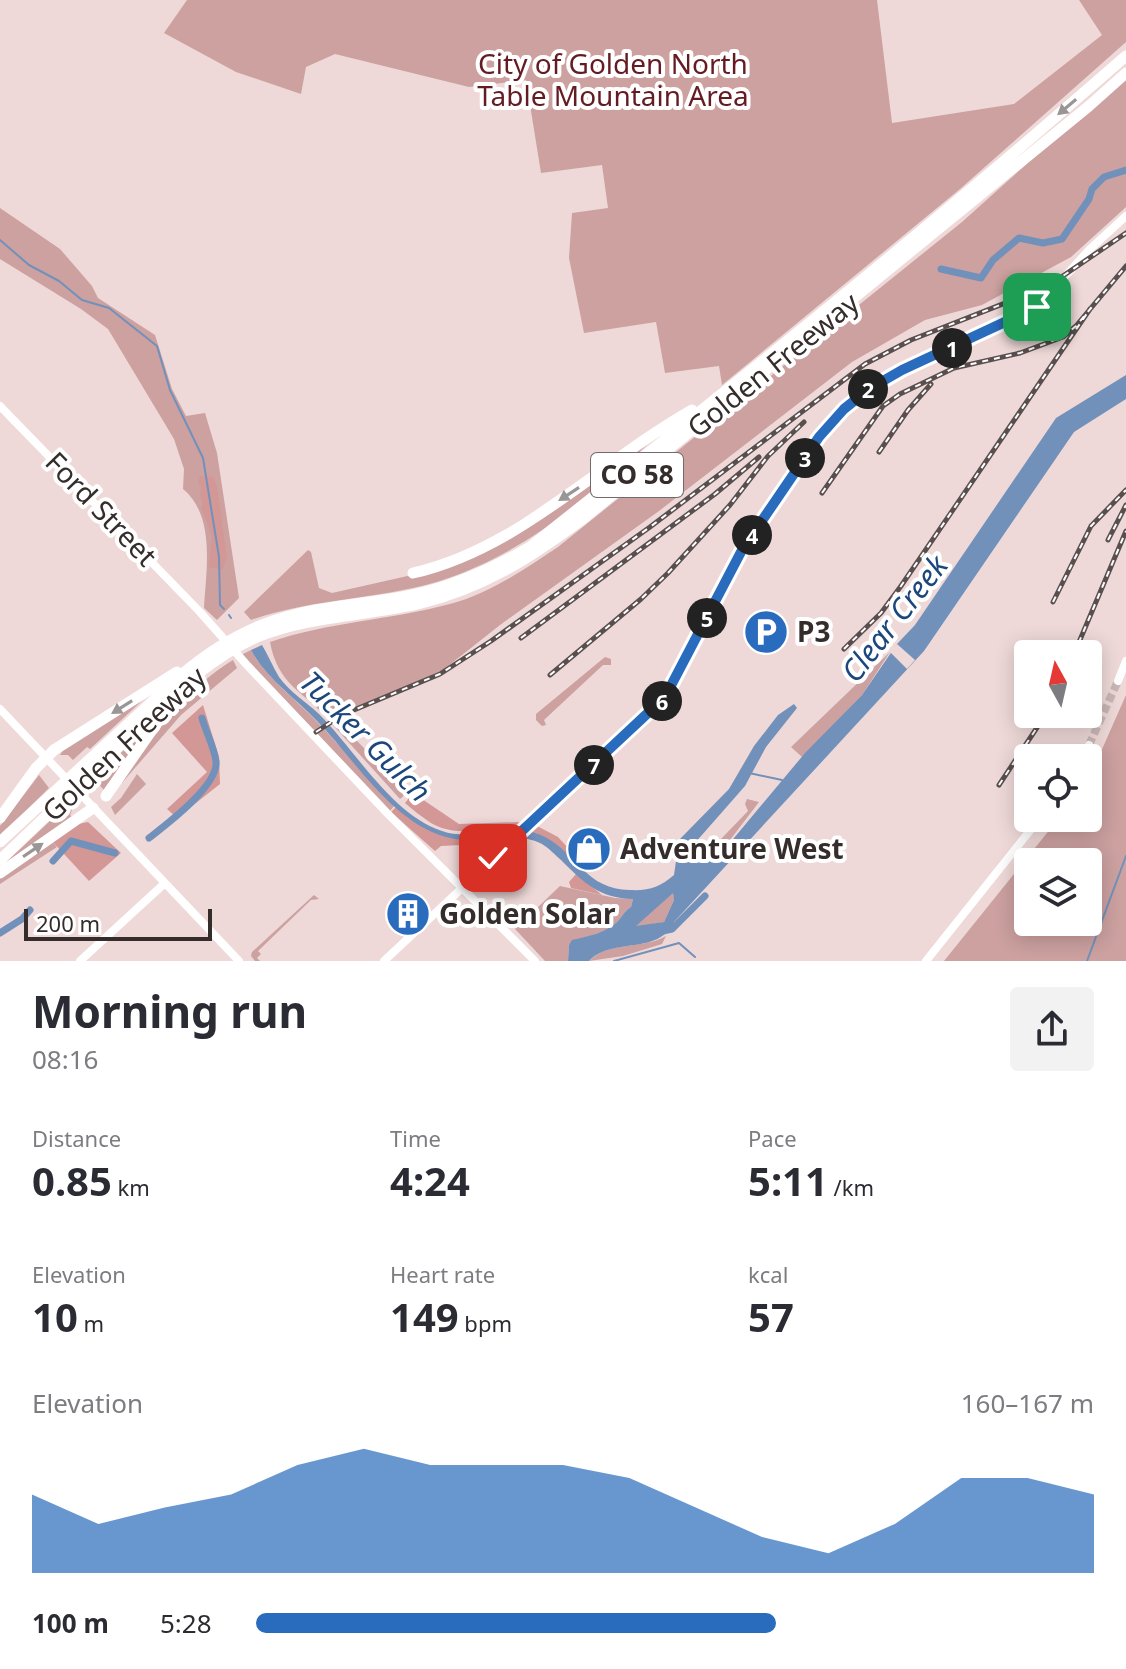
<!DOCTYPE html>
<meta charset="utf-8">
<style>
body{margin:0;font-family:"Noto Sans",sans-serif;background:#f2f2f3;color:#2b2b33;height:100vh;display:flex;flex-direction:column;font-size:30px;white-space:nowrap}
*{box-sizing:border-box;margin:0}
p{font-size:26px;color:#7c7c81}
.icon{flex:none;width:44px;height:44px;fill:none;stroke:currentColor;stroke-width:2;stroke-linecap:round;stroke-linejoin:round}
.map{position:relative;height:961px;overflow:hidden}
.side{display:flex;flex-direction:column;background:#fff;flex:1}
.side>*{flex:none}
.needle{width:52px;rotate:352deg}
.tools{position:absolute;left:1014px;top:640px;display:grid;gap:16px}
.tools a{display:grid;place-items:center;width:88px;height:88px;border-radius:8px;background:#fff;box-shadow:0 4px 20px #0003;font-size:40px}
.scale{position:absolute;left:24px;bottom:20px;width:188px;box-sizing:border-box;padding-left:8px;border:4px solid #342d2c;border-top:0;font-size:22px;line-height:28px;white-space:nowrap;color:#342d2c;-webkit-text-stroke:6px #fff;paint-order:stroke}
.pin{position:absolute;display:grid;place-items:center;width:68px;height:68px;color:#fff;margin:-34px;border-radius:16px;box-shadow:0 4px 12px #0006}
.km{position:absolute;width:40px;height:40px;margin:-20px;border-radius:50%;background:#222;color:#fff;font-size:22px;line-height:40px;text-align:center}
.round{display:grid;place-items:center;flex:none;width:84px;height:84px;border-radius:8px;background:#f2f2f3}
.overview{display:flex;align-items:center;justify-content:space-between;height:136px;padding:0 32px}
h1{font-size:44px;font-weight:700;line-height:60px}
.metrics{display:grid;grid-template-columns:repeat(3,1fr);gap:12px;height:136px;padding:8px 32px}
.metrics div{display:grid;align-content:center}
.metrics b{font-size:40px;font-weight:700}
.metrics small{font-size:22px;font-weight:400}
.metrics p{font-size:22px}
.chart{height:224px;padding:16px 32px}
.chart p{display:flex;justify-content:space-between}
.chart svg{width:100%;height:144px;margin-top:8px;fill:#296cbd;opacity:.7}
ul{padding:0 32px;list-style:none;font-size:26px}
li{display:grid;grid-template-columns:128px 96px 1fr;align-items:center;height:60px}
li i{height:20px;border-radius:10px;background:#296cbd}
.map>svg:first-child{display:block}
.green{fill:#cca1a0;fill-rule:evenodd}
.forest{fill:#d39796}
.water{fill:#7191bb;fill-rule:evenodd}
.pier{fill:#eed9d8}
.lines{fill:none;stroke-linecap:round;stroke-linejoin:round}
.stream{stroke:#7191bb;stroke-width:2}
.canal{stroke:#7191bb;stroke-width:7}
.secondary-tunnel{stroke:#c9b7b6;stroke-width:8;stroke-dasharray:8 4;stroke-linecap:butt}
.secondary{stroke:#fff;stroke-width:8}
.highway{stroke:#fff;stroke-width:11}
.rail-casing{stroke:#594f4e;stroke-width:5}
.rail{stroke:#fff;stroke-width:2;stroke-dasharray:6;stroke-linecap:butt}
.oneway{fill:#9a9696}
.route-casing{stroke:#fff;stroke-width:16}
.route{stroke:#296cbd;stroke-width:10}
.labels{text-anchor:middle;stroke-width:8;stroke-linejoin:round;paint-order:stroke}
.shield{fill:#fff;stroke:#716c6b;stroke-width:2}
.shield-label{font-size:26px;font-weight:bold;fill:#342d2c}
.park-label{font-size:28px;fill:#641c22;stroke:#fff}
.street-label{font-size:28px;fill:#342d2c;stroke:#fff}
.poi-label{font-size:28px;font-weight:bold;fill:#342d2c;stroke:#fff;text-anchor:start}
.water-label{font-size:30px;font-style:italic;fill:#1c477d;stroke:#fff}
</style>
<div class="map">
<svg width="1126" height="961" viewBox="0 0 1126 961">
<rect width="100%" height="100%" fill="#eed9d8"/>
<!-- green -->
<path class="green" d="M 187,0 L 877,0 L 892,123 L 1014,104 L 1102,35 L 1079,0 L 1126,0 L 1126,42 L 960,189 L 722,385 L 719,366 L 665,373 L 656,322 L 584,333 L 569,258 L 572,213 L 608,208 L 602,165 L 541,173 L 526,80 L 469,87 L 335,54 L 306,67 L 301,94 L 236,72 L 164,33 Z
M 1126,75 L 1126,207 L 1071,257 L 982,305 L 925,320 L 852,362 L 659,511 L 500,625 L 443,670 L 329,720 C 302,690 278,685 270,642 C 328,622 390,620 450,604 C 489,594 525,569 558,547 L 962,222 Z
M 0,208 L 60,249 L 92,286 L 98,298 L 155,335 L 172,389 L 186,416 L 205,413 L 217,453 L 239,598 L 217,620 L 204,608 C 206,571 216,516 183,489 L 184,469 L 174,439 L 108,329 L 81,309 L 0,259 Z
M 659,434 C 588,500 509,567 413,588 C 358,600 305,601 251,620 L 244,612 L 308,550 L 311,552 L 319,588 L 332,593 L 443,568 Z
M 251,650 C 267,680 298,700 321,726 L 315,730 L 312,729 L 241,655 Z
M 890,652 L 862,695 L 802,757 L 791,747 Z
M 605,657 L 611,659 L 611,665 L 603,665 L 544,720 L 546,725 L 542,726 L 536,720 L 536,714 Z
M 233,660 L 237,668 L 181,715 L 121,784 C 151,735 184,690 233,660 Z
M 1126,695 L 1126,961 L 944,961 L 1059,818 L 1088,818 L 1088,781 ZM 1028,862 L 1088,862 L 1088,922 L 1028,922 Z
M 146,697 L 90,749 L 87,747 L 73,760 L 68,755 L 60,755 L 63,750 Z
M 156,719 L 104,790 L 94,779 Z
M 338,721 L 407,793 L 400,799 L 332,724 Z
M 324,729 L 394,806 L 390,811 L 322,740 L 317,733 Z
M 137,774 L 146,784 L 115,815 L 111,807 L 121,798 Z
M 39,775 L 49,788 L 0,836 L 0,826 Z
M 747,799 L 759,802 L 730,840 L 719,846 L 721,839 L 748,811 L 745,804 Z
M 67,805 L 72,810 L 70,815 L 74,819 L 0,868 Z
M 52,841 L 57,847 L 0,884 L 0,878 Z
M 560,886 L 615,898 L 633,899 L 631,907 C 624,911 623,916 617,922 C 607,932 587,937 572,941 L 569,945 L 568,961 L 545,961 L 515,929 Z
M 673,892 L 674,900 L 664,922 L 636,927 L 634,925 Z
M 314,895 L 319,899 L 311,900 L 258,951 L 261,954 L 257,958 L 260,961 L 255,961 L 251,956 L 252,952 Z
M 666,936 L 662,944 L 623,956 L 589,961 C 611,940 642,950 666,936 Z"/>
<!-- forest -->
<path class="forest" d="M 200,476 L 213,477 L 217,486 L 227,558 L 222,570 L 209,567 L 212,536 L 201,507 L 203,504 L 200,496 L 201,485 L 198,484 Z
M 203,705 L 219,757 L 220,784 L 177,818 L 167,809 L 207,772 L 172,733 Z
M 413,793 L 459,824 L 520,822 L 516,826 C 489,828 455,838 431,823 C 422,817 413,810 405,803 Z
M 396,807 C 436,837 454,840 504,838 L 499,843 L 441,846 L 435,851 L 391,812 Z
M 88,822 L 121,853 L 89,881 L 52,841 L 78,824 Z
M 537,826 L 558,837 L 582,863 L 579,866 L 568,856 L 536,833 L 530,833 Z
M 576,874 L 602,895 L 571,888 L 569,882 Z"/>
<!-- water -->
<path class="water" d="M 1126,375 L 1126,399 L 1074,432 L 924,651 L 674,922 C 658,956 614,936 589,961 L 568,961 L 569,945 L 572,940 C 587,937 607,932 617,922 C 623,916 624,911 631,907 L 633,899 C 599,898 584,883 561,860 C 555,855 549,848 542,844 C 513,829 476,846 446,837 C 390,821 355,759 316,720 C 294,697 266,678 251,650 L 262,645 C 268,655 273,667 279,677 C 290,692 306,702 319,714 C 356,751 391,814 442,831 C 476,843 512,819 545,837 C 579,855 585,889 630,890 C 649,891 660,887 674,875 L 679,840 L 729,789 L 754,746 L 778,715 L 794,704 L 797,708 L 766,747 L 745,786 L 687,852 L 686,856 L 713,851 L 729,844 L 805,753 L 862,695 L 897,644 L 915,625 L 1056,418 ZM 673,893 L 674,900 L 664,922 L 636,926 Z"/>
<!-- pier -->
<path class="pier" d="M 897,644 L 915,660 L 907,669 L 890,652 Z"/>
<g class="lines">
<!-- stream -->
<path class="stream" d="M 0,240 L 29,265 L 59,281 L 82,300 L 109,308 L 157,346 L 170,390 L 203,458 L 219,557 L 220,605 L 224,609
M 229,615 L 231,618
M 749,773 L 782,780
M 614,961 L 679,943 L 695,957
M 1087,961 L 1126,856"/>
<!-- canal -->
<path class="canal" d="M 941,269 L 981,278 L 993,260 L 1019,238 L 1043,243 L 1062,239 L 1089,199 L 1092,189 L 1104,177 L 1126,170
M 149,838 C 167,824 219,785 216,761 C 214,747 206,732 202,718
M 53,861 L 71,841 L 115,853
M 663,931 L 672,929 L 705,896
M 0,933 L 22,919 L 30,910"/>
<!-- secondary-tunnel -->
<path class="secondary-tunnel" d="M 1089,745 L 1118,681"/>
<!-- secondary -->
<path class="secondary" d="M 0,406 L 200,612 L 246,664 L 387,813 L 535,961
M 1118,681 L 1126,661
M 0,709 L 239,961
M 1083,758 L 1089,745
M 80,961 L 165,883
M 384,961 L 659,704 L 672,687 L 742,550 L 833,420 L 869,389 L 902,370 L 1037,307 L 1089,250 L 1126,216
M 926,961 L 1040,818"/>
<!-- highway -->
<path class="highway" d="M 413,573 C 519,549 600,462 692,410
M 106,796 L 170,704
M 0,818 L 36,768 L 54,750 L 177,672
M 0,842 L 180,676 C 214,647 253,624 297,614 C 335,605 374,603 412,595 C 455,586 492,569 530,547 C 732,387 932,226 1126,56
M 0,860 C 44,818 88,776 132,734 C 171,697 207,659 257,637 C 308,616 365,616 418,604 C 484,588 530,558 584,518 L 1089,106 L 1126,73
M 0,873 L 93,808"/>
<!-- rail casing -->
<g class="rail-casing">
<path id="rail" d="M 1032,293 L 1054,282 L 1126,233
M 879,452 L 908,410 L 931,384
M 822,493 L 883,406 L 900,394 L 954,368 L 1020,353 L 1063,337 L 1076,326 L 1126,266
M 1108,540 L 1126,505
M 1053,602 L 1091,526 L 1126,490
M 521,638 L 715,494 L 759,457
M 844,649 L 881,613 L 901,586 L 1090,309
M 1074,654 L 1126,531
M 550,675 L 641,599 L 668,573 L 730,505 L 768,456 L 804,422
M 316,732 L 342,715 L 440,674 L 491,641 L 650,527 L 865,364 L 911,340 L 1041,289
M 999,785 L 1046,714"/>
</g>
<!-- rail -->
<use href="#rail" class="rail"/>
</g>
<!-- one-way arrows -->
<defs><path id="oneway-solid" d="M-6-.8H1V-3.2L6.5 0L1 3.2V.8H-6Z" transform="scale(2)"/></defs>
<g class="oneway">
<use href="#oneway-solid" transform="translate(1067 107) rotate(140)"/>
<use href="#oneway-solid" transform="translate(569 494) rotate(147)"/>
<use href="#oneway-solid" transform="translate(122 707) rotate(148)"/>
<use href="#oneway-solid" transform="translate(33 850) rotate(-34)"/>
</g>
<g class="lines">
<!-- route casing -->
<g class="route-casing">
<path id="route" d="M 493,858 L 665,697 L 742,550 L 819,437 L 844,409 L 869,389 L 902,370 L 1037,307"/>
</g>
<!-- route -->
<use href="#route" class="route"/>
</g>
<!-- icons -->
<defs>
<g id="parking-disc" transform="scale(2.3)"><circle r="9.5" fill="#296cbd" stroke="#fff"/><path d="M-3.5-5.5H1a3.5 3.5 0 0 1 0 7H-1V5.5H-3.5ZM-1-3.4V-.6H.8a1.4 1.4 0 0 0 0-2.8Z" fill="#fff"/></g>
<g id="shop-disc" transform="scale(2.3)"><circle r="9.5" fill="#296cbd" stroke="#fff"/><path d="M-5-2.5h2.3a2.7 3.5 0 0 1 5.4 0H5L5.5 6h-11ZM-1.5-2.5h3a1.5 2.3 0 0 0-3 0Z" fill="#fff"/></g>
<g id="building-disc" transform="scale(2.3)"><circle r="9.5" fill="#296cbd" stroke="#fff"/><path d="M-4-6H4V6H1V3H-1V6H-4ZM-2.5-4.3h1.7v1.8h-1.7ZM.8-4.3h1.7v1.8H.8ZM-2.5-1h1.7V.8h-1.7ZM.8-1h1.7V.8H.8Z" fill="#fff"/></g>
</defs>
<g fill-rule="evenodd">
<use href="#parking-disc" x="766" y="632"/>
<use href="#shop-disc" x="589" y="849"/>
<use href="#building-disc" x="408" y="914"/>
</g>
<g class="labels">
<!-- shield labels -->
<rect class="shield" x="591" y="453" width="92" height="44" rx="6"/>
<g class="shield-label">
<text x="637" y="484">CO 58</text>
</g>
<!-- park labels -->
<g class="park-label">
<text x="613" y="74">City of Golden North<tspan x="613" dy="32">Table Mountain Area</tspan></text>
</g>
<!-- street labels -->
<g class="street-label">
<text transform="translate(773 365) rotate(-39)" y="10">Golden Freeway</text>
<text transform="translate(101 509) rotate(46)" y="10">Ford Street</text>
<text transform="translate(124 744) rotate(-43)" y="10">Golden Freeway</text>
</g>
<!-- poi labels -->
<g class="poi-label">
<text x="797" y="642">P3</text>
<text x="620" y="859">Adventure West</text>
<text x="439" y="924">Golden Solar</text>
</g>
<!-- water labels -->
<g class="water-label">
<text transform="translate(895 619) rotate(-52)" y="10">Clear Creek</text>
<text transform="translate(365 737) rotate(45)" y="10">Tucker Gulch</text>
</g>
</g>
</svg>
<div class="tools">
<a><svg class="needle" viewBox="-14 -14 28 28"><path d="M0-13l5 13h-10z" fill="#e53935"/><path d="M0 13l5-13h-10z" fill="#7c7c81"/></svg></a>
<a><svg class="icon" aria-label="locate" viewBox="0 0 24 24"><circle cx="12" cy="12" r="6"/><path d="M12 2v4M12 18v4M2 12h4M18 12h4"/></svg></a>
<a><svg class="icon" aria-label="layers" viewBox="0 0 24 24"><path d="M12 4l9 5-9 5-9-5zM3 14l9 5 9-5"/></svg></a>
</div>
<div class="scale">200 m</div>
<div class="pin" style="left:1037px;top:307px;background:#1e9e55"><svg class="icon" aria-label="arrive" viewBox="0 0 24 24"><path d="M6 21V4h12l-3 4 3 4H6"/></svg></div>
<div class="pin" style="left:493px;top:858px;background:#d93025"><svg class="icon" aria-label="check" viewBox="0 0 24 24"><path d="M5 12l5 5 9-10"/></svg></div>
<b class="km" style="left:952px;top:348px">1</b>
<b class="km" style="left:868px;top:389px">2</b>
<b class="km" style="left:805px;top:458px">3</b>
<b class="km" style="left:752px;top:535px">4</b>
<b class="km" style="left:707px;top:618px">5</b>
<b class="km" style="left:662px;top:701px">6</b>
<b class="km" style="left:594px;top:765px">7</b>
</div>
<section class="side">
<div class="overview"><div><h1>Morning run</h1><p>08:16</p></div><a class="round"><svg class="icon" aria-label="share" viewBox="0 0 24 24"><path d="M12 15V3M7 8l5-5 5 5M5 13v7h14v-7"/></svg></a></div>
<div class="metrics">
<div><p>Distance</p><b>0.85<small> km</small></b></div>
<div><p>Time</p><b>4:24</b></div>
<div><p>Pace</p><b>5:11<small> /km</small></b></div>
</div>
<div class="metrics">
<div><p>Elevation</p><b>10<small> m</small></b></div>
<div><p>Heart rate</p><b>149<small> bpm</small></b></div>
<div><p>kcal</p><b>57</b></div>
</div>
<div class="chart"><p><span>Elevation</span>160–167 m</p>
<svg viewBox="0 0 160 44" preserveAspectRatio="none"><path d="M0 44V20L10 29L20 24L30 20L40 11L50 6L60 11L70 11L80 11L90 15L100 24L110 33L120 38L130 29L140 15L150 15L160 20V44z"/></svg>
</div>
<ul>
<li><b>100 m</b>5:28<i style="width:62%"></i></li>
</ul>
</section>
